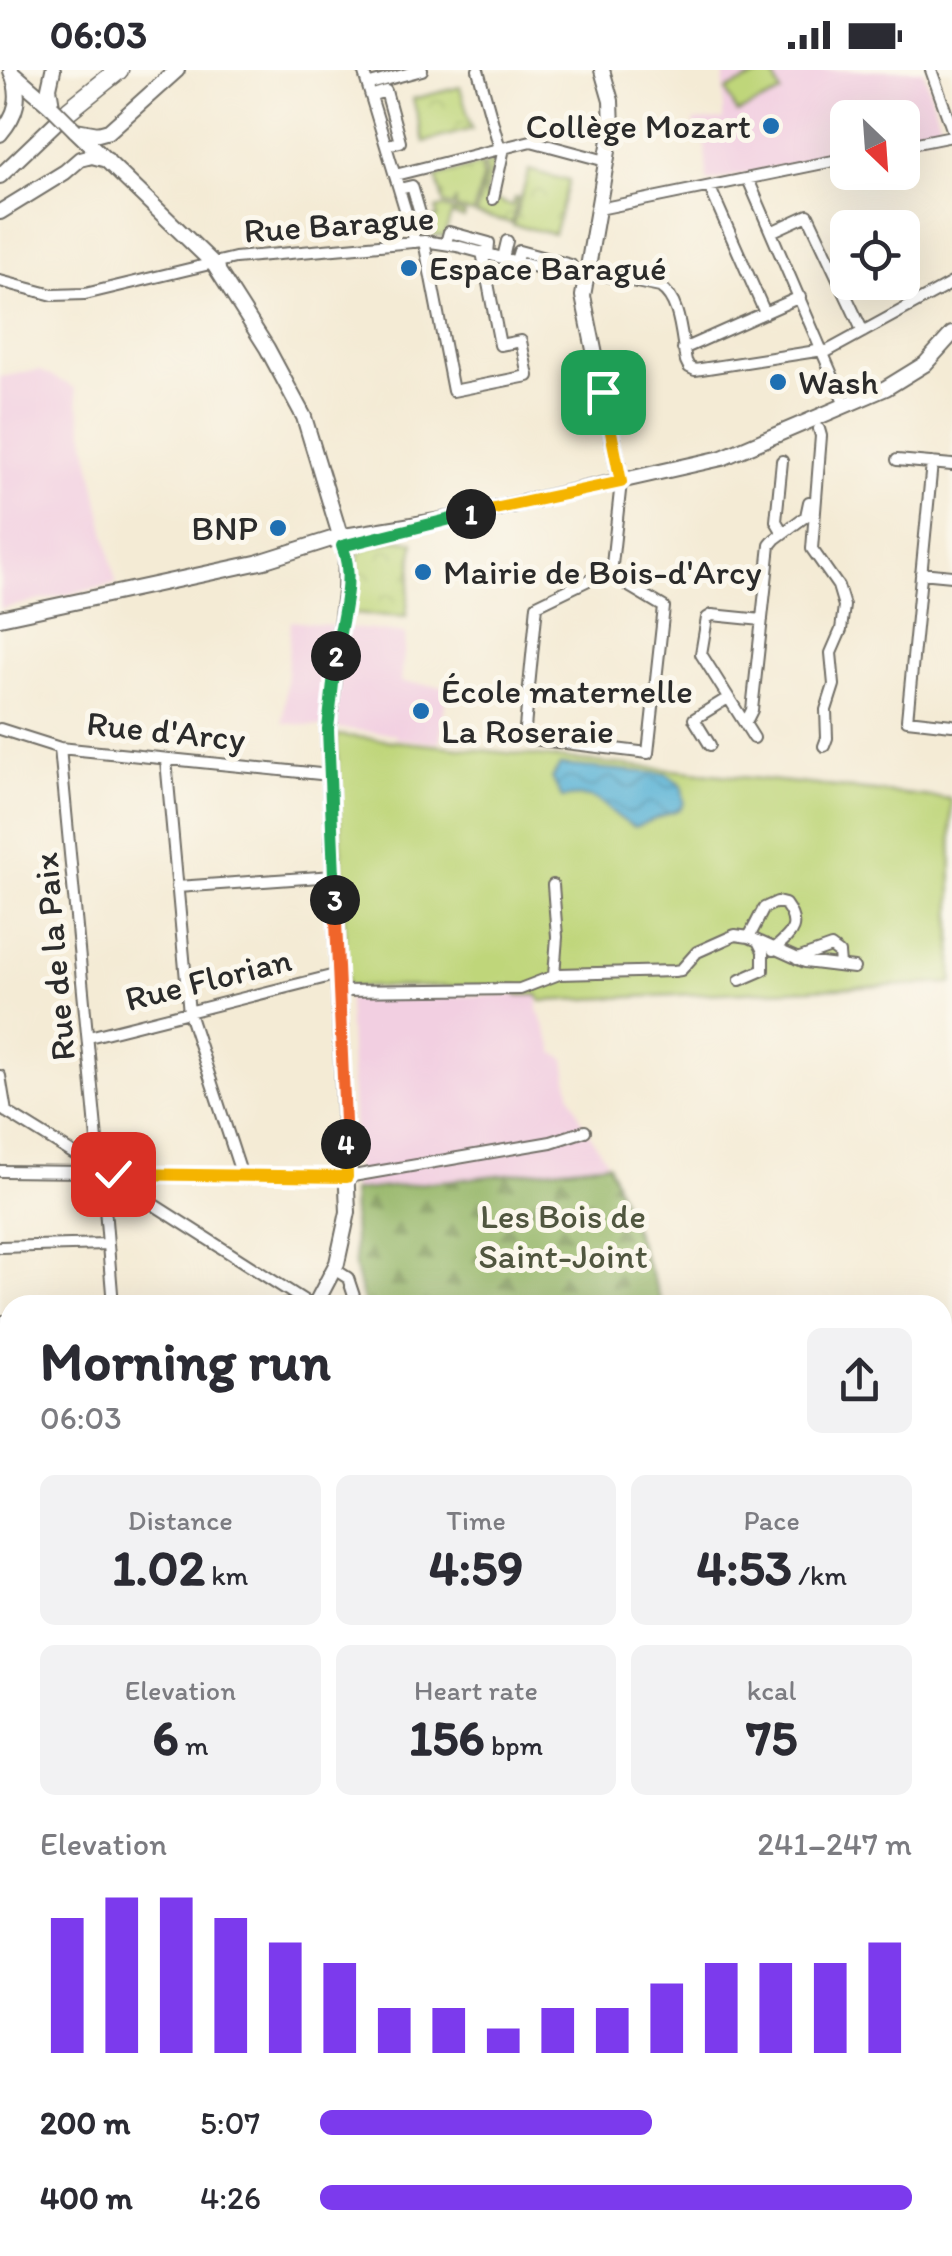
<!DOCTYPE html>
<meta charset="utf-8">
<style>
body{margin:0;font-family:Itim,sans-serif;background:#f2f2f3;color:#2b2b33;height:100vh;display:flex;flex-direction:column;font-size:38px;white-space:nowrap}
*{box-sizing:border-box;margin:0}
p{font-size:32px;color:#7c7c81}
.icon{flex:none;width:55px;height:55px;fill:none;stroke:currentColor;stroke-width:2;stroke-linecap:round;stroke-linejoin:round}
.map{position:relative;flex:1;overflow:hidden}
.panel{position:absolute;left:0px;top:1225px;width:952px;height:962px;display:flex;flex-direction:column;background:#fff;border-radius:30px 30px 0 0;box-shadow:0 10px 40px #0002}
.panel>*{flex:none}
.needle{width:65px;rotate:155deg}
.tools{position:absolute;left:830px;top:30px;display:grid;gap:20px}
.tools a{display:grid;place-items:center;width:90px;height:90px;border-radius:15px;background:#fff;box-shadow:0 10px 40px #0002;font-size:50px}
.pin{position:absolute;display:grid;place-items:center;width:85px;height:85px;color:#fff;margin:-42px;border-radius:20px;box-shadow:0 5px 15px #0006}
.km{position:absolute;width:50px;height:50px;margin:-25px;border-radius:50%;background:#222;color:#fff;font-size:28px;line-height:50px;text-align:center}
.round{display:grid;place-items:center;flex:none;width:105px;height:105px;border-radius:15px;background:#f2f2f3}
.headline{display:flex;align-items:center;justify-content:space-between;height:170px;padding:0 40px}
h1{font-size:55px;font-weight:700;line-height:75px}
.stats{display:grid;grid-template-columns:repeat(3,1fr);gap:15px;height:170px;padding:10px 40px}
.stats div{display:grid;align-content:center;border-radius:15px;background:#f2f2f3;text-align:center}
.stats b{font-size:50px;font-weight:700}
.stats small{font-size:28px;font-weight:400}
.stats p{font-size:28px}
.chart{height:280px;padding:20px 40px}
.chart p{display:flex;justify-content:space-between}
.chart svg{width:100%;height:180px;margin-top:10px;stroke:#7c3aed;stroke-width:6}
ul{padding:0 40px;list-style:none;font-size:32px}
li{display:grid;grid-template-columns:160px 120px 1fr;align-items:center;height:75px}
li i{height:25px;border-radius:12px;background:#7c3aed}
.status{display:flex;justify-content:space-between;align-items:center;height:70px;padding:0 50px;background:#fff;direction:ltr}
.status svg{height:28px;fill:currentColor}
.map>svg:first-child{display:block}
.built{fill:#f2cfe1}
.railway{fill:#cfbdcf}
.grass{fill:#bfd67a;stroke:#758052;stroke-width:2.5}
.forest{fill:url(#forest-firs);stroke:#61714a;stroke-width:2.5}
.park{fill:url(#park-crowns);stroke:#758052;stroke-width:2.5}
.water{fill:url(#water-waves);stroke:#426e80;stroke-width:2.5}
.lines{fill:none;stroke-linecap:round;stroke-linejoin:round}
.stream{stroke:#59b2d6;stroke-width:2.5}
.street-casing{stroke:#716e66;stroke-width:14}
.secondary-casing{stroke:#716e66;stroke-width:18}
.primary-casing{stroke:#716e66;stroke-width:19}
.highway-casing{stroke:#716e66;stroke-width:21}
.street{stroke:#fff;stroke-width:10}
.secondary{stroke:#fff;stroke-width:14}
.primary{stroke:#fff;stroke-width:15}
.highway{stroke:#fff;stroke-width:18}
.rail-casing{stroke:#2b2b2b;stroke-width:6}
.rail{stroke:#fbf7ec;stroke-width:2.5;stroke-dasharray:8;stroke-linecap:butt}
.secondary-bridge-casing{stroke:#716e66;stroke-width:18;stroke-linecap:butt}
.secondary-bridge{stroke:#fff;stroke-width:14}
.split-1-casing{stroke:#fff;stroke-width:20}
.split-2-casing{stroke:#fff;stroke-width:20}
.split-3-casing{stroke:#fff;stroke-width:20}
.split-4-casing{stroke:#fff;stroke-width:20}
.split-5-casing{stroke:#fff;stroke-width:20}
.split-1{stroke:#f5b400;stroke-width:12}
.split-2{stroke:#22a559;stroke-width:12}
.split-3{stroke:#22a559;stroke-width:12}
.split-4{stroke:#f0652b;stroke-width:12}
.split-5{stroke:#f5b400;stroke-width:12}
.poi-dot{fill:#1f6fb2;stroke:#fbf7ec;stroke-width:4}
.labels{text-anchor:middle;stroke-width:10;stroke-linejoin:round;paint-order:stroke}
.poi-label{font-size:35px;fill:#2b2b2b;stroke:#fbf7ec;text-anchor:start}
.street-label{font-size:35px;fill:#2b2b2b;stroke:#fbf7ec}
.park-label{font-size:35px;fill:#50563f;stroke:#fbf7ec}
</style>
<div class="status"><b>06:03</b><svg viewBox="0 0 49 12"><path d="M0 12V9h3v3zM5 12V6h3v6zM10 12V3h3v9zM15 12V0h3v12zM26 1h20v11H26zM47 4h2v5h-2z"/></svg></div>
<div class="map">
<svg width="952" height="2186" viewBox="0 0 952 2186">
<defs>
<pattern id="forest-firs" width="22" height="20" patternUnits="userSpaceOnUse" patternTransform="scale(2.5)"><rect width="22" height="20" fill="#97b76a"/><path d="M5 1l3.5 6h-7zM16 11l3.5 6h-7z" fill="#7b9557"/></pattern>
<pattern id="park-crowns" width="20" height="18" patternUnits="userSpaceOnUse" patternTransform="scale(2.5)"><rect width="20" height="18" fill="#bfd67a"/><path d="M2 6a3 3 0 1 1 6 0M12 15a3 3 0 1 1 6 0" fill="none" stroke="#a4b86a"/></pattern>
<pattern id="water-waves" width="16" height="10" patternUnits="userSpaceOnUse" patternTransform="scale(2.5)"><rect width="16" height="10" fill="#59b2d6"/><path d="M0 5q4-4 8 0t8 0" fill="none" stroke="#4a91ae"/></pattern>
</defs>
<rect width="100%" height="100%" fill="#fbf7ec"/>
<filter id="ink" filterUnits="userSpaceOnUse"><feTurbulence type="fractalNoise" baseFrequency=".01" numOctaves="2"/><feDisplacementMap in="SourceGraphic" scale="20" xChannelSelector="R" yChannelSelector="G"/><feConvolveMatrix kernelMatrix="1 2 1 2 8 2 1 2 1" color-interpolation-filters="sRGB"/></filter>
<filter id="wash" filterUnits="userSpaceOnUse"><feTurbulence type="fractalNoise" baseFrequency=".0048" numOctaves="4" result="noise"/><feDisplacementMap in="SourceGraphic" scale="40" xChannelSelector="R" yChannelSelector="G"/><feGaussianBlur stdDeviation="2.25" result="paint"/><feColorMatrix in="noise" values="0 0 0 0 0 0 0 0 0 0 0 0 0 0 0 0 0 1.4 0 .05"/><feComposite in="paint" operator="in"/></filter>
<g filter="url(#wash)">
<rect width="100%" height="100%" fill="#f4ebd5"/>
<!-- built -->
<path class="built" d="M 724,0 L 923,0 L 943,61 L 903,70 L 902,48 L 848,48 L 847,82 L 707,112 L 705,75 L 694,65 L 694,51 L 723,50 Z
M 39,300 L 75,318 L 116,514 L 0,539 L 0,307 Z
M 291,551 L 406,564 L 401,612 L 447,617 L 440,673 L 396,668 L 395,664 L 283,653 Z
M 538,925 L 538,939 L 555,983 L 565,989 L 570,1022 L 582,1052 L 608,1093 L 352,1121 L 355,1100 L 348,928 Z"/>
<!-- railway -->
<path class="railway" d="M 10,1583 L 10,1660 L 0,1664 L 0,1585 Z"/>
<!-- grass -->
<path class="grass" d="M 771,0 L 781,23 L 737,43 L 726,20 Z
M 336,665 L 951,729 L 952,913 L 541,931 L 538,925 L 517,925 L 517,916 L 347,917 Z"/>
<!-- forest -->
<path class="forest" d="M 608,1093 L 663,1235 L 364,1235 L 355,1198 L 352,1121 Z
M 10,1295 L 10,1583 L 0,1585 L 0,1296 Z
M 943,1370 L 952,1370 L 952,1482 L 943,1482 Z"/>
<!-- park -->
<path class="park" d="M 460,17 L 472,59 L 424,72 L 413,29 Z
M 496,86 L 485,127 L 512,136 L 515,128 L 518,128 L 511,153 L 476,144 L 486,105 L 484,95 L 492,92 L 492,87 Z
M 481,95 L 483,108 L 473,143 L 455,138 L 456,129 L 452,137 L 444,134 L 436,107 Z
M 529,100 L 569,111 L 554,164 L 513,155 Z
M 442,137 L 453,141 L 453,145 L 455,141 L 465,144 L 464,148 L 451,145 L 444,167 L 421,163 L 417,152 L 437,148 L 436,139 Z
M 397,470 L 414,472 L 406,547 L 352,544 L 358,484 L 368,477 Z"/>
<!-- water -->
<path class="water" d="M 560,695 L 667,704 L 682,716 L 684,733 L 680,739 L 635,757 C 600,741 608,720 562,728 L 552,708 Z"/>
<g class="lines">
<!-- stream -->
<path class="stream" d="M 276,2178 L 282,2186
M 950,2186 L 952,2175"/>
</g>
</g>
<g filter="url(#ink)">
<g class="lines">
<!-- street casing -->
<g class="street-casing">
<path id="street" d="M 363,0 L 415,172
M 478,0 L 500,79
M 931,0 L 952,59
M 370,14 L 422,0
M 373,25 L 386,21 L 400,72 L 387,75
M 902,76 L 952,66
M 395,105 L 531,71 L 606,91
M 748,109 L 845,335
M 710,118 L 765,243
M 399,119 L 412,116 L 421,147 L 409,150
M 493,129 L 504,78
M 599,139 L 848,88
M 771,162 L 808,145 L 863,262
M 424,171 L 453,321 L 528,306 L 521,271 L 500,275 L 482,182
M 446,173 L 449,162 L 489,173 L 488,184
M 503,188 L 507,171
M 516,191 L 519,181 L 571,195 L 569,207
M 588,202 L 660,217 C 681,230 681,268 686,291 L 689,297 L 695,300 L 823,280
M 0,211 L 53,225 L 85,224 L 235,188 L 424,171 L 457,176 L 585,210
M 683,279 L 800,227
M 824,283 L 952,213
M 819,359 L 821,366 L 812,479 L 838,516 L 844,536 L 841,560 L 831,583 L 834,615 L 826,640 L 827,668 L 824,676
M 897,390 L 952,395
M 782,391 L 776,451 L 783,463
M 932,393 L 907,650 L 952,655
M 605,502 L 664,537 L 648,683 L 524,668 L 537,535 Z
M 921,503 L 952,506
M 611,504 L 621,412
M 745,654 L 752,640 L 770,475 L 775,469 L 806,446 L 809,432
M 0,659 L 60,678 L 330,705
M 754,668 L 701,584 L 707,548 L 712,545 L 762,550
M 710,675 L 694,649 L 728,628
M 60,678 L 99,1091
M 166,690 L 189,943 L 242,1106
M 553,815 L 557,867 L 554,905
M 177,817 L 334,806
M 749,867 L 764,838 L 777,832 L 785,834 C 802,857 791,864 773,880
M 797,889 L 831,877 L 839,883 L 840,895
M 740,910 L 763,900 L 763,881 L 759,873
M 340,921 L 520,919 L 559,904 L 674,901 L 681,900 L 697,882 L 735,865 L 749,867 L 805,892 L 854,898
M 89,967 L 339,904
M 0,1006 L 6,1042
M 0,1038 L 92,1095
M91 1102a11 11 0 1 1 22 0a11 11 0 1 1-22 0Z
M 113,1100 L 124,1104 L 347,1107 L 551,1072 L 585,1061
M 0,1101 L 90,1102
M 112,1108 L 311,1235
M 103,1114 L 113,1235
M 0,1177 L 106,1174
M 334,1199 L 348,1208 L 357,1235
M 284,1235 L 291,1235
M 0,1251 L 10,1251
M 942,1868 L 952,1871
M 341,2178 L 350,2186
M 227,2186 L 230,2178
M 400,2186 L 409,2178"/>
</g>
<!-- secondary casing -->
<g class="secondary-casing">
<path id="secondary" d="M 602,0 L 611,31 L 612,58 L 583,226 L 621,412
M 14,4 L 52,37
M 52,36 L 49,18 L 53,0
M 75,60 L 218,198
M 76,60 L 98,64 L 109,61 L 177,0
M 0,64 C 17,44 22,27 11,1
M 0,106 L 68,41
M 0,142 L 65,102 L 80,89 L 92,86 L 107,90
M 213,193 L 267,278 L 304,347 L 346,485 L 345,522 L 328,659 L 348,1142 L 337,1193 L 315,1235
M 259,492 L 338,467 L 455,448 L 722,388 L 886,318 L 925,294 L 952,264
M 0,548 L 265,491
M 0,1672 L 10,1668
M 0,1735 L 10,1758
M 0,1809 L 10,1807
M 132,2186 L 134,2178"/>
</g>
<!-- primary casing -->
<g class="primary-casing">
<path id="primary" d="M 0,2012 L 10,2013
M 942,2139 L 952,2140"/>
</g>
<!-- highway casing -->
<g class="highway-casing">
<path id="highway" d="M 69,40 L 119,0"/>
</g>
<!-- street -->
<use href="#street" class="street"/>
<!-- secondary -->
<use href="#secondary" class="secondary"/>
<!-- primary -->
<use href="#primary" class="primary"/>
<!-- highway -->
<use href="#highway" class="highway"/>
<!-- rail casing -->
<g class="rail-casing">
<path id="rail" d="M 942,1501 L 952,1502
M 0,1617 L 10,1615"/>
</g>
<!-- rail -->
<use href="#rail" class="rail"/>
<!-- secondary-bridge casing -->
<g class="secondary-bridge-casing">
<path id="secondary-bridge" d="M 52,37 L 75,60"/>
</g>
<!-- secondary-bridge -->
<use href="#secondary-bridge" class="secondary-bridge"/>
</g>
</g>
<g class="lines" filter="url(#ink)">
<!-- split-1 casing -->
<g class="split-1-casing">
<path id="split-1" d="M 471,444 L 621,412 L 603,322"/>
</g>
<!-- split-2 casing -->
<g class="split-2-casing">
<path id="split-2" d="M 336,586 C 340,553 356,508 342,476 L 471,444"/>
</g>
<!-- split-3 casing -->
<g class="split-3-casing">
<path id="split-3" d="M 335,830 L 328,659 L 336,586"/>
</g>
<!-- split-4 casing -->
<g class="split-4-casing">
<path id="split-4" d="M 335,830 L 346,1074"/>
</g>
<!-- split-5 casing -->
<g class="split-5-casing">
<path id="split-5" d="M 113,1104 L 113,1100 L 124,1104 L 347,1107 L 346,1074"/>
</g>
<!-- split-1 -->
<use href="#split-1" class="split-1"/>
<!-- split-2 -->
<use href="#split-2" class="split-2"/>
<!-- split-3 -->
<use href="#split-3" class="split-3"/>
<!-- split-4 -->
<use href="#split-4" class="split-4"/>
<!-- split-5 -->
<use href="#split-5" class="split-5"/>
</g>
<!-- markers -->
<g class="poi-dot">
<circle cx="771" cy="56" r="10"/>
<circle cx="409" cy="198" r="10"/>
<circle cx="778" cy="312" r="10"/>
<circle cx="278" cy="458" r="10"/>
<circle cx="423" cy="502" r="10"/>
<circle cx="421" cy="641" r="10"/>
</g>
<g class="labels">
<!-- poi labels -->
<g class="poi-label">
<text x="751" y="68" text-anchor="end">Collège Mozart</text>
<text x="429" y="210">Espace Baragué</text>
<text x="798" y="324">Wash</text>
<text x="258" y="470" text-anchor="end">BNP</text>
<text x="443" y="514">Mairie de Bois-d'Arcy</text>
<text x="441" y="633">École maternelle<tspan x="441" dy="40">La Roseraie</tspan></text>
</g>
<!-- street labels -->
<g class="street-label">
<text transform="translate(339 154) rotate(-4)" y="12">Rue Barague</text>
<text transform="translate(166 661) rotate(6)" y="12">Rue d'Arcy</text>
<text transform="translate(54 887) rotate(-95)" y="12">Rue de la Paix</text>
<text transform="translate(208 909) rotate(-14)" y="12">Rue Florian</text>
</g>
<!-- park labels -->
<g class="park-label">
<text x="563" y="1158">Les Bois de<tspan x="563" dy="40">Saint-Joint</tspan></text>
</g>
</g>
</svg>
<div class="tools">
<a><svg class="needle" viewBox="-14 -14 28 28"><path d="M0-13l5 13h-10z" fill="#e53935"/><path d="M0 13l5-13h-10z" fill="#7c7c81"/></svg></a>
<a><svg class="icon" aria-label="locate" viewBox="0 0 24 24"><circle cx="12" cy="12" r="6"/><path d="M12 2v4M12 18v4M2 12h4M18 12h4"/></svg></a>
</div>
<div class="pin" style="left:603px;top:322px;background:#1e9e55"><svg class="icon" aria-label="arrive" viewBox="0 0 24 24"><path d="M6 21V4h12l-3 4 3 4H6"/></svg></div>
<div class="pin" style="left:113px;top:1104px;background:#d93025"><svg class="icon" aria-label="check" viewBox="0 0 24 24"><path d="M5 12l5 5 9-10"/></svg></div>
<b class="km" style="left:471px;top:444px">1</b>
<b class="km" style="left:336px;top:586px">2</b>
<b class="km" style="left:335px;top:830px">3</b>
<b class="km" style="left:346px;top:1074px">4</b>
<section class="panel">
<div class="headline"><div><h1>Morning run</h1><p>06:03</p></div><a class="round"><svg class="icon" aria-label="share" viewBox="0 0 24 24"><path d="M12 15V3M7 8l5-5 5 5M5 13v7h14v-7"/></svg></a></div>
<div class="stats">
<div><p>Distance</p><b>1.02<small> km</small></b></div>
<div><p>Time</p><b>4:59</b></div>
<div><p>Pace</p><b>4:53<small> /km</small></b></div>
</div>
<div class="stats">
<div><p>Elevation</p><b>6<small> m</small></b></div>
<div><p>Heart rate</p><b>156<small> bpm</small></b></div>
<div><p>kcal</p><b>75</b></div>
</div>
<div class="chart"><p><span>Elevation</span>241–247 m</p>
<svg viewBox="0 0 160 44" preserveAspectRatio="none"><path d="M5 44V11M15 44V6M25 44V6M35 44V11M45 44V17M55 44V22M65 44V33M75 44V33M85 44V38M95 44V33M105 44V33M115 44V27M125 44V22M135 44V22M145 44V22M155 44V17"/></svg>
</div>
<ul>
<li><b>200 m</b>5:07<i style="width:56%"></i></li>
<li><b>400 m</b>4:26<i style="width:100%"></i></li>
</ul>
</section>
</div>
